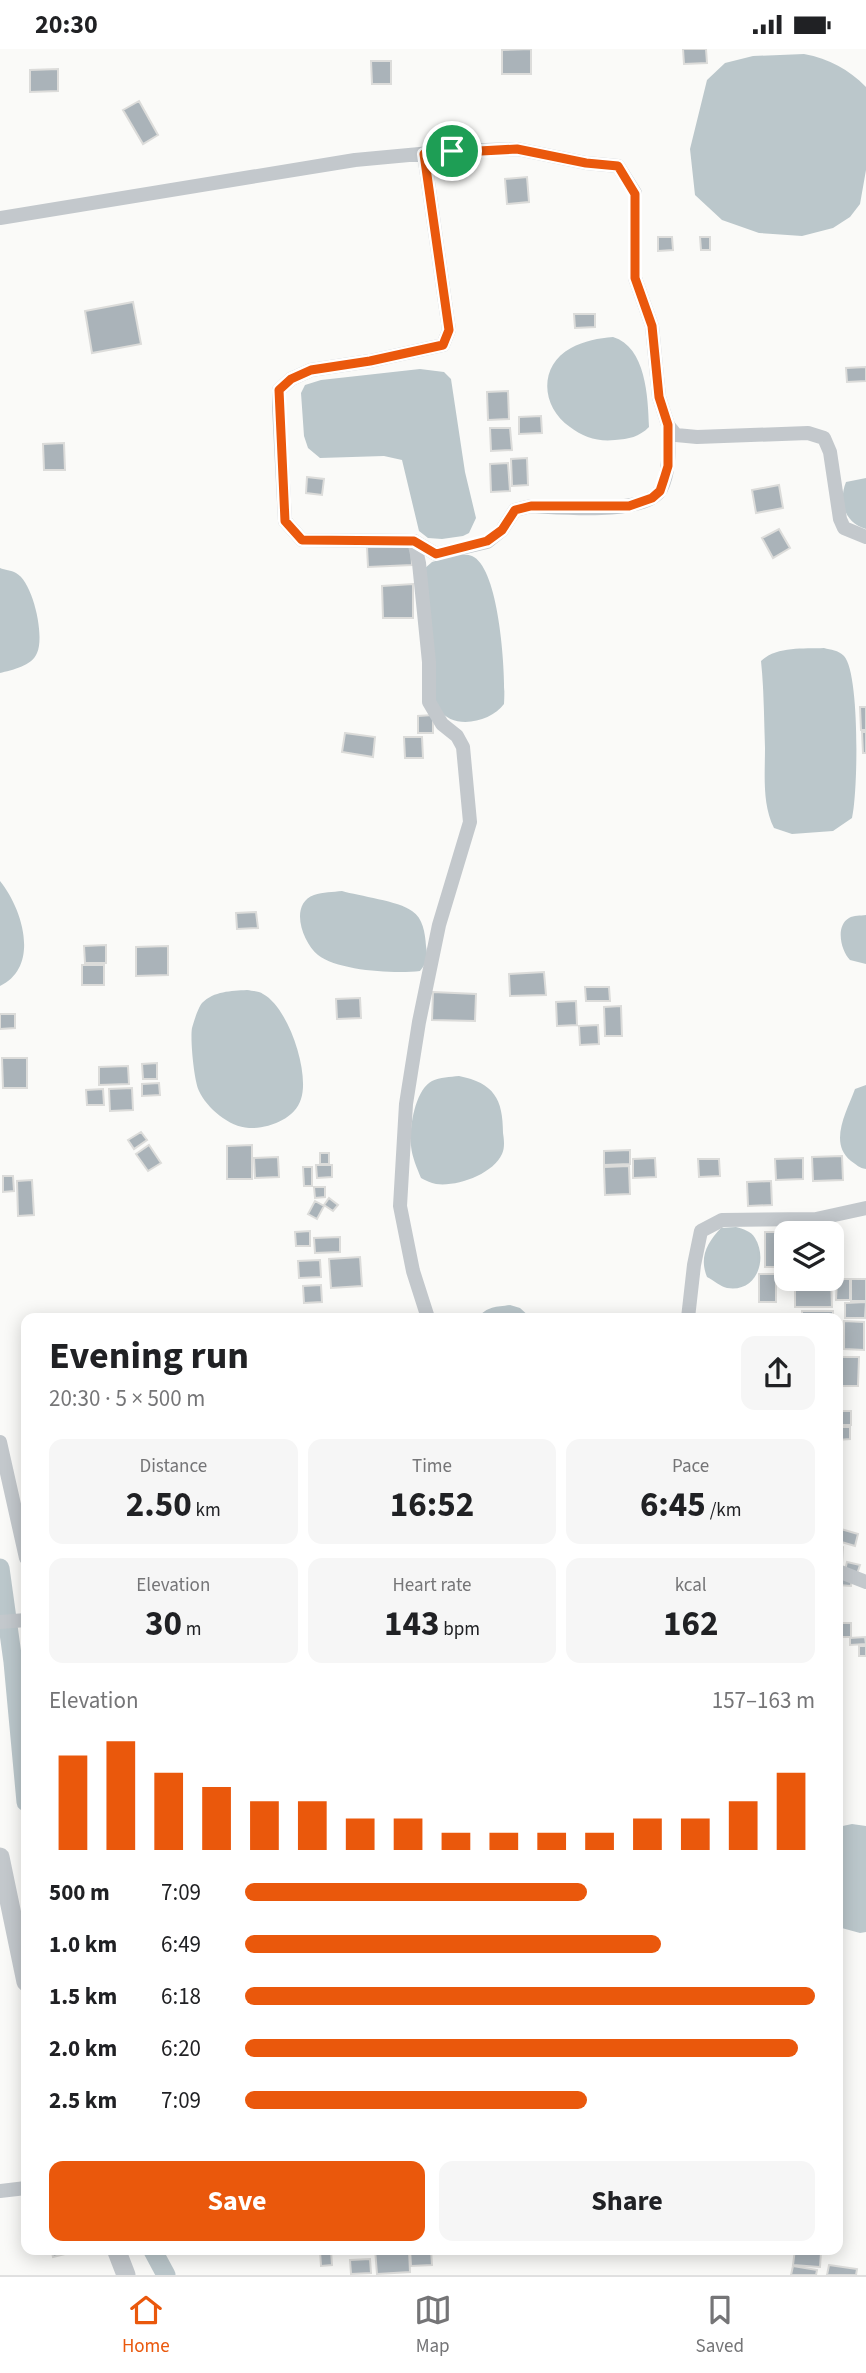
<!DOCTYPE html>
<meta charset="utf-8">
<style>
body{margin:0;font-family:"Source Sans 3",sans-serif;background:#f6f6f6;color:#202124;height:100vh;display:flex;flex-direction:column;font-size:26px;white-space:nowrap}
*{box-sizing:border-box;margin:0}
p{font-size:23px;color:#757577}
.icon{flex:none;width:38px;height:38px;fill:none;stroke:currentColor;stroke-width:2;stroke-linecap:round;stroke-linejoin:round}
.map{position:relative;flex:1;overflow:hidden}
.panel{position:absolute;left:21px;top:1264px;width:822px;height:942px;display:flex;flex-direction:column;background:#fff;border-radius:14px;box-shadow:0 4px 18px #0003}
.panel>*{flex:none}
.buttons{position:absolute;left:774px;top:1172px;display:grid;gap:14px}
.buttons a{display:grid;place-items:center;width:70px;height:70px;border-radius:14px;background:#fff;box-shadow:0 4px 18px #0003;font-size:35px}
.pin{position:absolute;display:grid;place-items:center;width:60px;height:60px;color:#fff;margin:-30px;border:4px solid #fff;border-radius:50%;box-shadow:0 2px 7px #0007}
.round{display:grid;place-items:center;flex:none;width:74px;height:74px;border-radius:14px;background:#f6f6f6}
.headline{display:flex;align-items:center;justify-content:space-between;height:119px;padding:0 28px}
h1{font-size:38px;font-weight:700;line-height:52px}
.stats{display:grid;grid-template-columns:repeat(3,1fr);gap:10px;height:119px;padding:7px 28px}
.stats div{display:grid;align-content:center;border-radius:14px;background:#f6f6f6;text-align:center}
.stats b{font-size:35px;font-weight:700}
.stats small{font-size:19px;font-weight:400}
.stats p{font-size:19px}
.chart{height:196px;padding:14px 28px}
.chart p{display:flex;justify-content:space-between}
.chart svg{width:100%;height:126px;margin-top:7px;stroke:#ea580c;stroke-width:6}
.button{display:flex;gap:14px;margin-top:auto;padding:14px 28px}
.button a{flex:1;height:80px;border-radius:14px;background:#ea580c;color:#fff;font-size:28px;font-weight:700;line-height:80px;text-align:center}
.button a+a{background:#f6f6f6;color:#202124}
ul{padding:0 28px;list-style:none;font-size:23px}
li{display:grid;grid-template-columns:112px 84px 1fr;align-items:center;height:52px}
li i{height:18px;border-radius:9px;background:#ea580c}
.status{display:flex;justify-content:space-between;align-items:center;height:49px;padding:0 35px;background:#fff;direction:ltr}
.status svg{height:19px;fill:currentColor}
.menu{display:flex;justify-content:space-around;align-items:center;height:98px;border-top:2px solid #e0e0e0;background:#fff;font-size:19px;color:#757577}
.menu a{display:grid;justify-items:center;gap:4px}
.menu .on{color:#ea580c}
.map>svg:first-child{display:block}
.water{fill:#bbc7cb}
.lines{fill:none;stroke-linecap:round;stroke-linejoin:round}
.canal{stroke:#bbc7cb;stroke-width:19}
.building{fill:#aab3b9;stroke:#dcdcda;stroke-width:2}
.minor{stroke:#c3c8cc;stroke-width:14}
.tertiary{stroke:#c3c8cc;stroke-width:19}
.route-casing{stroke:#fff;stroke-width:14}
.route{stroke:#ea580c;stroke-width:9}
</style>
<div class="status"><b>20:30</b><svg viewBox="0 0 49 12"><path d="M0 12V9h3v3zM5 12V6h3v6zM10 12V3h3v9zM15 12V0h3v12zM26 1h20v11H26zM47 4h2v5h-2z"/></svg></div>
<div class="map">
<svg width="866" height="2226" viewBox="0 0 866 2226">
<rect width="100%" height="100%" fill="#fafaf8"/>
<!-- water -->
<path class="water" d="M 804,5 C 830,10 848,20 866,38 L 866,121 L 860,155 L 850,168 L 833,179 L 802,187 L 759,184 L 722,171 L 695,146 L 690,100 L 707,31 L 725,14 L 753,7 Z
M 613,288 C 646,298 648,348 649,378 C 639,388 629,390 615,391 C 598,393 583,388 570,378 C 541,358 538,317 571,299 C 584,292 599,289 613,288 Z
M 420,320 L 444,323 L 451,330 L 465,423 L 476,469 L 469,484 L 463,487 L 442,490 L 428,489 L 419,482 L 402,411 L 384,407 L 320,409 L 308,399 L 304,387 L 301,344 L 305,336 L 321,331 Z
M 866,429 L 866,480 C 845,474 838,453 846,433 Z
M 456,506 C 461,506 468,505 472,507 C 500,519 506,627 504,655 C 491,673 453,682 439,660 C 436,656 435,649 434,644 L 424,520 L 432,513 Z
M 0,519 C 5,521 11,521 16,524 C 33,533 45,587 37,604 C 32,617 12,621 0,624 Z
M 824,599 C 831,601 838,601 844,607 C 860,624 858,744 852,769 L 833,782 L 792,785 L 774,779 C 762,755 765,725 765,699 C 764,669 764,641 761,612 C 777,597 803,600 824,599 Z
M 0,832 C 22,859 41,917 0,937 Z
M 342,842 C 359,847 399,852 412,862 C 423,869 425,884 426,897 C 428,907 427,914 420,922 C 396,925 338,922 318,906 C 302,893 289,855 314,846 C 323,843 333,843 342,842 Z
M 866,866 L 866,915 L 850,911 C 841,902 835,877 849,869 C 854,866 860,867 866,866 Z
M 247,941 C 252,942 259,942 263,945 C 288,958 310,1023 301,1050 C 295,1070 268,1080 249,1079 C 229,1078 207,1059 199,1042 C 194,1032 190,990 192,979 C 194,972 198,959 202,954 C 214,942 231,942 247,941 Z
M 459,1027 C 494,1034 503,1050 503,1084 C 504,1090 505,1099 502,1105 C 493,1125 457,1138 436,1135 C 431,1134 425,1131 421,1129 C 417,1119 412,1108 411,1097 C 409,1079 415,1041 432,1032 C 440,1028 450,1028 459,1027 Z
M 866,1036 L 866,1120 C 859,1119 857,1116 851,1112 C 828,1094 847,1062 855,1040 Z
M 736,1178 C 743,1180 751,1182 755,1189 C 768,1210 757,1244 727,1239 C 721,1238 713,1231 707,1228 C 699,1208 707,1194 721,1179 Z
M 510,1256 L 520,1259 L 531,1269 L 478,1269 C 487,1257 496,1258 510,1256 Z
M 852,1775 L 866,1777 L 866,1883 L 860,1884 L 838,1878 L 838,1778 Z
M 451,2200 L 510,2200 L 473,2206 Z"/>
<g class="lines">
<!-- canal -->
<path class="canal" d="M 0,1519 L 13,1613 L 26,1753
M 152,2200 L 166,2226"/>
</g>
<!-- building -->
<path class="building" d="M 531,0 L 531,25 L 502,25 L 502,1 Z
M 683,0 L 706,0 L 707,14 L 684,15 Z
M 371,12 L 391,12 L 391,35 L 372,35 Z
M 58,20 L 58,42 L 30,43 L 30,21 Z
M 139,52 L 158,86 L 143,95 L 123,61 Z
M 527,128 L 529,153 L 507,155 L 505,130 Z
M 658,188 L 672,188 L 673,201 L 658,202 Z
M 700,188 L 710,188 L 710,201 L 701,201 Z
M 133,253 L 141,295 L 92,304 L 85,262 Z
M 574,265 L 595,265 L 595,278 L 575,279 Z
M 866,318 L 866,332 L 847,333 L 846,319 Z
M 508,342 L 509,370 L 488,371 L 487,343 Z
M 541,367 L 542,384 L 519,385 L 519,368 Z
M 490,379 L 510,379 L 512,401 L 491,402 Z
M 64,394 L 65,421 L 44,421 L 43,395 Z
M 527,409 L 528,436 L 512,437 L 511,410 Z
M 508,414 L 510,442 L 491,443 L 490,415 Z
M 307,428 L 324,430 L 322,446 L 306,444 Z
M 779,436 L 783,459 L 756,464 L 752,441 Z
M 779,480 L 790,499 L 773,509 L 762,489 Z
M 411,496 L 412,516 L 368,518 L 367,498 Z
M 413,535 L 413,569 L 383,569 L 382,537 Z
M 860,658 L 866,658 L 866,681 L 861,681 Z
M 433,666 L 433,684 L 418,684 L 418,667 Z
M 862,683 L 866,683 L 866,704 L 863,704 Z
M 345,684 L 375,688 L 373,708 L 342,703 Z
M 404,688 L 422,688 L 423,709 L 405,709 Z
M 256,863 L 258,879 L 237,880 L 236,864 Z
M 106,896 L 106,914 L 85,914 L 84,897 Z
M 168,897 L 168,926 L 136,927 L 136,898 Z
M 82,916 L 104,916 L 104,936 L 82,936 Z
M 544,923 L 546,946 L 510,947 L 509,925 Z
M 585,938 L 609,938 L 610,952 L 586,952 Z
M 433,943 L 476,945 L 475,972 L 432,971 Z
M 360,949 L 361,969 L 337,970 L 336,950 Z
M 576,952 L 577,976 L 557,977 L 556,953 Z
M 621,957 L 622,987 L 605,987 L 604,958 Z
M 0,965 L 15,965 L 15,979 L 0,980 Z
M 598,976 L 599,995 L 580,996 L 579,977 Z
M 2,1009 L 27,1009 L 27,1039 L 3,1039 Z
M 157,1014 L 157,1030 L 143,1030 L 142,1015 Z
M 128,1017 L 129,1035 L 99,1036 L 99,1018 Z
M 159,1034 L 160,1046 L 142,1047 L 142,1035 Z
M 132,1039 L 133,1061 L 110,1062 L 109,1040 Z
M 103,1040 L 104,1056 L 87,1056 L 86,1041 Z
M 141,1083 L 147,1091 L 134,1100 L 128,1091 Z
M 149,1096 L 161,1114 L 148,1122 L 136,1105 Z
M 252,1096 L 252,1130 L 227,1130 L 227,1097 Z
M 630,1101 L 630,1115 L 604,1116 L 604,1102 Z
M 320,1104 L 329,1104 L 329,1115 L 320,1115 Z
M 842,1107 L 843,1131 L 813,1132 L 812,1108 Z
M 278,1108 L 279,1128 L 255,1129 L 254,1109 Z
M 655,1109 L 656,1128 L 633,1129 L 633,1110 Z
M 803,1109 L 803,1130 L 776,1131 L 775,1110 Z
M 698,1110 L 719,1110 L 720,1127 L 699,1128 Z
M 316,1116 L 332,1116 L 332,1128 L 317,1129 Z
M 629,1117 L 630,1145 L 605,1146 L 604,1118 Z
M 303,1118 L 312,1118 L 312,1137 L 304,1137 Z
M 3,1127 L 13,1127 L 14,1142 L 3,1143 Z
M 32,1131 L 34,1166 L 18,1167 L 17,1132 Z
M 771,1132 L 772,1156 L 748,1157 L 747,1133 Z
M 314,1138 L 325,1138 L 325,1148 L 315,1149 Z
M 329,1149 L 338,1156 L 333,1162 L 324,1156 Z
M 315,1152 L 324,1157 L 317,1170 L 308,1165 Z
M 310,1182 L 310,1197 L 296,1197 L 295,1183 Z
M 765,1183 L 803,1183 L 786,1185 L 786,1218 L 765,1218 Z
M 340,1188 L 340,1203 L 315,1204 L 314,1189 Z
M 360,1208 L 362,1237 L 331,1239 L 329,1210 Z
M 320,1211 L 321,1228 L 299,1229 L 298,1212 Z
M 759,1225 L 776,1225 L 776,1253 L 759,1253 Z
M 831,1226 L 832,1258 L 795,1258 L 795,1230 L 831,1230 Z
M 837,1230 L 850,1230 L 850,1251 L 836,1251 Z
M 851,1230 L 866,1230 L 866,1252 L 851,1252 Z
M 321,1236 L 322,1253 L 304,1254 L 303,1237 Z
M 866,1253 L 865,1269 L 845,1269 L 845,1254 Z
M 802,1262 L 833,1262 L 833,1269 L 802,1269 Z
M 844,1272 L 864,1273 L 864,1301 L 844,1300 Z
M 838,1308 L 859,1308 L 858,1337 L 838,1337 Z
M 838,1362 L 851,1362 L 851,1376 L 838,1376 Z
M 838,1378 L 850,1378 L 850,1390 L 838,1391 Z
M 841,1480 L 858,1485 L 855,1497 L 838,1492 Z
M 838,1497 L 843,1498 L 842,1514 L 838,1514 Z
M 847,1513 L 860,1516 L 857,1525 L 845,1521 Z
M 838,1528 L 852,1529 L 851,1537 L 838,1536 Z
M 838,1574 L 851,1574 L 851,1588 L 839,1588 Z
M 865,1588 L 866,1595 L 850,1596 L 850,1589 Z
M 859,1597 L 866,1597 L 866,1607 L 859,1607 Z
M 51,2200 L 85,2200 L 53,2208 Z
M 341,2200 L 357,2200 L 357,2203 L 341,2204 Z
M 375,2200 L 409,2200 L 410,2223 L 377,2225 Z
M 410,2200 L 431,2200 L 432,2216 L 411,2217 Z
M 795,2200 L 821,2203 L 820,2218 L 793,2216 Z
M 331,2201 L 332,2216 L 321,2217 L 320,2202 Z
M 370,2210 L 371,2224 L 351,2225 L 350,2211 Z
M 829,2216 L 857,2220 L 856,2226 L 827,2226 Z
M 793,2217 L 817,2221 L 816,2226 L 791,2226 Z"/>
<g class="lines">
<!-- minor -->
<path class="minor" d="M 424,105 L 449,281 L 443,296 L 370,312 L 311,321 L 291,330 L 279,341 L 279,358 L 285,472 L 302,491 L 414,492 L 419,514 L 429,613 L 429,653 L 442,675 L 457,687 L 463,698 L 470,773 L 439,876 L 419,973 L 406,1055 L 400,1157 L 413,1222 L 428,1269
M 0,169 L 355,111 L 452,102 L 517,100 L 586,114 L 618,117 L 635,144 L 635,229 L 652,277 L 659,348 L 668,376 L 676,386 L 697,388 L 808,384 L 824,389 L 830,403 L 840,470 L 844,479 L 866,488
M 414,492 L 436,505 L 487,493 L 502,481 L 515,461 L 531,457 C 559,458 647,467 661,440 C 671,420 668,396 668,376
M 688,1269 L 694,1216 L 701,1182 L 722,1171 L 816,1170 L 866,1159
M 0,1393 L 26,1509
M 838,1522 L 866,1533
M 0,1573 L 26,1571
M 0,2142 L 26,2139"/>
<!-- tertiary -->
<path class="tertiary" d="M 0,1808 L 26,1933
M 116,2200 L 126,2226"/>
</g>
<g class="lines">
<!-- route casing -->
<g class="route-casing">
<path id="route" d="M 517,100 L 586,114 L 618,117 L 635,145 L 635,229 L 652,277 L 659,348 L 668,376 L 668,417 L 664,430 L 660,442 L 652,449 L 629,457 L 531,457 L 515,461 L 502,481 L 487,492 L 436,505 L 414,492 L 302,491 L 285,472 L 279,341 L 291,330 L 311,321 L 370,312 L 443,296 L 449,281 L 424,105 Z"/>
</g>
<!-- route -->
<use href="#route" class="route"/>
</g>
</svg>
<div class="buttons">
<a><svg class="icon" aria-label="layers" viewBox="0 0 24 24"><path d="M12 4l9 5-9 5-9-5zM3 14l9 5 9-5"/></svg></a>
</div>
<div class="pin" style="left:452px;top:102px;background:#1e9e55"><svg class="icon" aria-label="arrive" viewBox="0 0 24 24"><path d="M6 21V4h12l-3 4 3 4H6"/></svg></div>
<section class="panel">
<div class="headline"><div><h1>Evening run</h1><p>20:30 · 5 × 500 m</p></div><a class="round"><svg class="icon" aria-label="share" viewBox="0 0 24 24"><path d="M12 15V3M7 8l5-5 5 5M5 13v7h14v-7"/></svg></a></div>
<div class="stats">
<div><p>Distance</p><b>2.50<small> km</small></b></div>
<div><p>Time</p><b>16:52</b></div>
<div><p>Pace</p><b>6:45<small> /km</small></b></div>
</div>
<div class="stats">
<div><p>Elevation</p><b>30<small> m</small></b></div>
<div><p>Heart rate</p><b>143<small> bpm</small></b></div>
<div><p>kcal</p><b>162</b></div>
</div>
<div class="chart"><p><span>Elevation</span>157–163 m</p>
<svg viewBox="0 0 160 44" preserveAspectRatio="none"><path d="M5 44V11M15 44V6M25 44V17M35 44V22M45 44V27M55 44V27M65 44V33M75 44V33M85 44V38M95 44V38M105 44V38M115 44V38M125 44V33M135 44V33M145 44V27M155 44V17"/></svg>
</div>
<ul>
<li><b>500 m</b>7:09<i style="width:60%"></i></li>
<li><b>1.0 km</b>6:49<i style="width:73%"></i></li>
<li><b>1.5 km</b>6:18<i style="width:100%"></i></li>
<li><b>2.0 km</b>6:20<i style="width:97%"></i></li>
<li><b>2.5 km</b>7:09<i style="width:60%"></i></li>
</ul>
<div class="button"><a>Save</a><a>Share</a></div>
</section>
</div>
<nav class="menu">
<a class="on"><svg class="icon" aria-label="home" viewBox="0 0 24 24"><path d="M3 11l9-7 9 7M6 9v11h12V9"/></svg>Home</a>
<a><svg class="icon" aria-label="map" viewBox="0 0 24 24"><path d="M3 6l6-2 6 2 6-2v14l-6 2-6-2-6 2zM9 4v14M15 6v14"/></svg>Map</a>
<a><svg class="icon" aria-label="saved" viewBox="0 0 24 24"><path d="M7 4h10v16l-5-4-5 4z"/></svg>Saved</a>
</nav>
